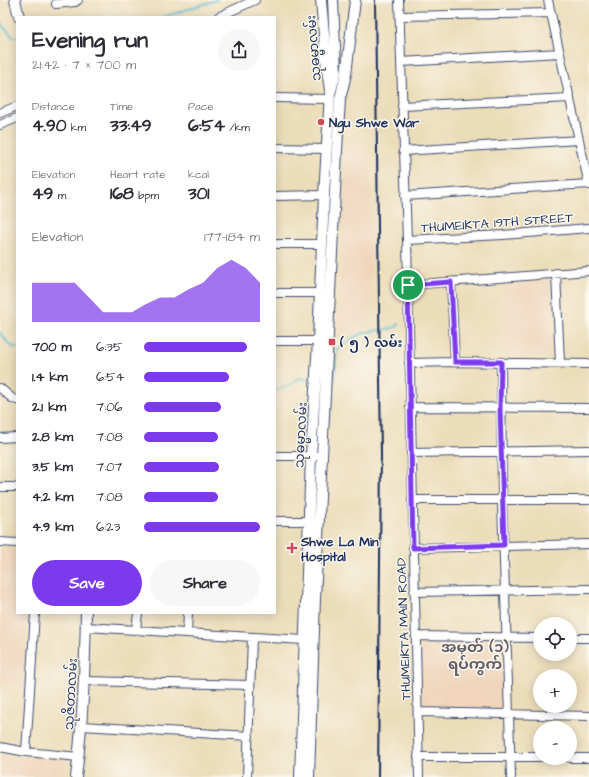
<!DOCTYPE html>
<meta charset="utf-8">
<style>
body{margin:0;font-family:"Architects Daughter","Noto Sans Myanmar",sans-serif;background:#f7f7f7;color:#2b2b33;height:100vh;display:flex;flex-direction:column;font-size:15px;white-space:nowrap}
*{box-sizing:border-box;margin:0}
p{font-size:13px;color:#7c7c81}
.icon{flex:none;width:22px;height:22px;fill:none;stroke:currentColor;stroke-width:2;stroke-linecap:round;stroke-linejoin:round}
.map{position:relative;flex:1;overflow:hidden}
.sheet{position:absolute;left:16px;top:16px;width:260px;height:598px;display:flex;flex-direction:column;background:#fff;border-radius:0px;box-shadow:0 2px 10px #0003}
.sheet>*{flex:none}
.controls{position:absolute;left:533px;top:617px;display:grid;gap:8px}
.controls a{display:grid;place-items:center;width:44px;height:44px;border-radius:50%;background:#fff;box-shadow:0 2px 10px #0003;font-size:20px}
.pin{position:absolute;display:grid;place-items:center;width:34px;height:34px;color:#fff;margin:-17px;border:2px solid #fff;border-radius:50%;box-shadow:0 1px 4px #0007}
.round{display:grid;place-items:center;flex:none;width:42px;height:42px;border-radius:21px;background:#f7f7f7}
.headline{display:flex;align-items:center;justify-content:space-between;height:68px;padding:0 16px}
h1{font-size:22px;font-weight:700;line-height:30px}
.stats{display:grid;grid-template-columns:repeat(3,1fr);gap:6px;height:68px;padding:4px 16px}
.stats div{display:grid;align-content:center}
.stats b{font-size:17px;font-weight:700}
.stats small{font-size:11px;font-weight:400}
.stats p{font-size:11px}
.chart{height:112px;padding:8px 16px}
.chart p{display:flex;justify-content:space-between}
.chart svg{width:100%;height:72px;margin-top:4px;fill:#7c3aed;opacity:.7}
.primary-button{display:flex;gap:8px;margin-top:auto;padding:8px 16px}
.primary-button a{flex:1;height:46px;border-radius:24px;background:#7c3aed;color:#fff;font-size:16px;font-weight:700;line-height:46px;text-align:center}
.primary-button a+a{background:#f7f7f7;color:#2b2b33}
ul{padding:0 16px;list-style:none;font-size:13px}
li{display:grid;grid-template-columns:64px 48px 1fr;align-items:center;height:30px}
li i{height:10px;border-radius:5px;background:#7c3aed}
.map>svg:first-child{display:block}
.built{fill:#f0d5bc}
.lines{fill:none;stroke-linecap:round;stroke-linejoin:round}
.stream{stroke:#51b7cf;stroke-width:2}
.minor-casing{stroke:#3a496c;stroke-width:10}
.major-casing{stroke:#3a496c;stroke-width:12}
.minor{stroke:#fff;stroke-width:8}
.major{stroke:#fff;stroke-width:10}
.rail{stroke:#1b2f5e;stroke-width:2}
.route-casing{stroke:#fff;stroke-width:8}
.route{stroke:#7c3aed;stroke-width:5}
.poi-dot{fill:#d1495b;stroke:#fbf7ec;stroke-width:1.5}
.labels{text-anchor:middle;stroke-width:3;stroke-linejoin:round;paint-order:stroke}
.street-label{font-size:13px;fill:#1b2f5e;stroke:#fbf7ec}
.poi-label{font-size:13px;font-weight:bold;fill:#1b2f5e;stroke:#fbf7ec;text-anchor:start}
.quarter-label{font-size:15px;font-weight:bold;fill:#655e68;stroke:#fbf7ec}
</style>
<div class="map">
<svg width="589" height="777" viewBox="0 0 589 777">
<rect width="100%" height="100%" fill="#fbf7ec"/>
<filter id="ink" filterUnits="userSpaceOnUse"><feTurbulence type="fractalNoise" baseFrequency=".025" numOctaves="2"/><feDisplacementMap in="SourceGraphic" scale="8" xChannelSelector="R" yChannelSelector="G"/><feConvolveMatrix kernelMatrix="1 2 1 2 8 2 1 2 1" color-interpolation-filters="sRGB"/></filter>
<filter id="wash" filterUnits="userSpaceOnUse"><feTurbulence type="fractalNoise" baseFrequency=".012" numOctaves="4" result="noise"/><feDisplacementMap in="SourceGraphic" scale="16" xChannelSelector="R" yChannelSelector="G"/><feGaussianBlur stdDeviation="0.9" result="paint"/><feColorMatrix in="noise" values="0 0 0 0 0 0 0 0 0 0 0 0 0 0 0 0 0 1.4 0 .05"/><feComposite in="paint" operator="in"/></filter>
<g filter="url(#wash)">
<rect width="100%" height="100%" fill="#ecddba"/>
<!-- built -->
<path class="built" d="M 370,148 L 371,326 L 337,343 L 347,149 Z
M 551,281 L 553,357 L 504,356 L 503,284 Z
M 0,549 L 17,550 L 17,613 L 27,613 L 23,685 L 0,683 Z
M 421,640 L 501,641 L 504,710 L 423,707 Z
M 0,757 L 67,758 L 66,777 L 0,777 Z"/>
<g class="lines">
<!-- stream -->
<path class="stream" d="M 163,17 L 217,0
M 0,23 L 13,37 L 17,37
M 0,333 L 11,346 L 17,348
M 329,381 L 334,382 L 337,349 C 347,343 357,333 368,332 C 378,330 387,330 396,327 L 399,324
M 275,390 C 284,390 292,384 299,378 L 313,380"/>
</g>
</g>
<g filter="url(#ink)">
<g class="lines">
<!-- minor casing -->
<g class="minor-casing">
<path id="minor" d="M 399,0 L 407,240 L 419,777
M 548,0 L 589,185
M 56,4 L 75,2 L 78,0
M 400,16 L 551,13
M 218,17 L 255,0
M 401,62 L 560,53
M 275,98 L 330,99
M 402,106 L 570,98
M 0,113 L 17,106
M 0,125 L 17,118
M 275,148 L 327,149
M 403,151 L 579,140
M 275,196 L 324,195
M 405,196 L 589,184
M 407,240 L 502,235 L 589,228
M 275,244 L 322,244
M 556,273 L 560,363
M 451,282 L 455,362
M 408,285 L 589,271
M 275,293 L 320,293
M 275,341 L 318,341
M 501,362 L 502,500 L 511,777
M 409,363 L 455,362 L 589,364
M 0,388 L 13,399 L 17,400
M 410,407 L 589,408
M 0,438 L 17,437
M 411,453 L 589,450
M 275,456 L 321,456
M 0,487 L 17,487
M 412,500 L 589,500
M 275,521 L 309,521
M 0,542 L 17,543
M 413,548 L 589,544
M 414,592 L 589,589
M 86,627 L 304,640
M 136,630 L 138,613
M 187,633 L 188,613
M 416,636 L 540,638
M 570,638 L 589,638
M 85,681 L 250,685
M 418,712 L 589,716
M 82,726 L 249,736
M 0,747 L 26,752 L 79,757
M 26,752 L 35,613
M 418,757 L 540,757
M 570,758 L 589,758
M 247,777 L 252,638"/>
</g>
<!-- major casing -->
<g class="major-casing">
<path id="major" d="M 15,0 L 19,17
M 321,0 L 327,70 L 330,90
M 76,777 C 83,722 85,668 86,613
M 300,777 L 311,456 L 318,341 L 324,195 L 330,94 L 336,72 L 333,0
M 309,777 L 315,599 L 337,150 L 340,99 L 346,74 L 355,0"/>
</g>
<!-- minor -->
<use href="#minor" class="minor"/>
<!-- major -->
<use href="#major" class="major"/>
<!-- rail -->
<path class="rail" d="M 375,0 L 381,454 L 378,777"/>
</g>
</g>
<g class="lines" filter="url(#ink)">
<!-- route casing -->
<g class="route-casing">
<path id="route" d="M 451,282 L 455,362 L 501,362 L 500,408 L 504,545 L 413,548 L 408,285 Z"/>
</g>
<!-- route -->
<use href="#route" class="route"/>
</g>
<!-- markers -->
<g class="poi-dot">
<circle cx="321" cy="122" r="4"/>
<rect x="328" y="338" width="8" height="8" rx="2"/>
<path d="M290 542h4v4h4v4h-4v4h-4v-4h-4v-4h4z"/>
</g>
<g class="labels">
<!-- street labels -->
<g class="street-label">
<text transform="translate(313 48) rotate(-95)" y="5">သုဓမ္မာလမ်း</text>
<text transform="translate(497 222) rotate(-4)" y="5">THUMEIKTA 19TH STREET</text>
<text transform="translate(300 435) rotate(-87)" y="5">သုဓမ္မာလမ်း</text>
<text transform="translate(403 629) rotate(-92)" y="5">THUMEIKTA MAIN ROAD</text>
<text transform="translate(70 694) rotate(-87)" y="5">သုဇိတာလမ်း</text>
</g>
<!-- poi labels -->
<g class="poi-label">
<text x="329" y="127">Ngu Shwe War</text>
<text x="340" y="347">( ၅ ) လမ်း</text>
<text x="301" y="546">Shwe La Min<tspan x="301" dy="15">Hospital</tspan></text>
</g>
<!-- quarter labels -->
<g class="quarter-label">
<text x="475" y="652">အမှတ် (၁)<tspan x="475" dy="17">ရပ်ကွက်</tspan></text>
</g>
</g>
</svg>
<div class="controls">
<a><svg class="icon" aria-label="locate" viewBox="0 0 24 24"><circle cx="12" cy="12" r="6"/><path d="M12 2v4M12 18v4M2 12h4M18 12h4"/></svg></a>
<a>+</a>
<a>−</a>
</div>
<div class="pin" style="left:408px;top:285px;background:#1e9e55"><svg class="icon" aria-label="arrive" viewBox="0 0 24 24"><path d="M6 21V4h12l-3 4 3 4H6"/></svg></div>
<section class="sheet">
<div class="headline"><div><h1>Evening run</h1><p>21:42 · 7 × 700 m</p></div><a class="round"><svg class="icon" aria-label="share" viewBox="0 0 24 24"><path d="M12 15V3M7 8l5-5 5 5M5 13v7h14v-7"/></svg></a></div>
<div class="stats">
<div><p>Distance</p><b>4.90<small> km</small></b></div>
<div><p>Time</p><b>33:49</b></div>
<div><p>Pace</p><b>6:54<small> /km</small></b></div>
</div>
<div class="stats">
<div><p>Elevation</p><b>49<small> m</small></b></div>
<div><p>Heart rate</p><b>168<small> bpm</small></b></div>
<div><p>kcal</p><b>301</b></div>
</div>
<div class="chart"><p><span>Elevation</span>177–184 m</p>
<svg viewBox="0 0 160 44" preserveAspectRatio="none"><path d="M0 44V20L10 20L20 20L30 20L40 29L50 38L60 38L70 38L80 33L90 29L100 29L110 24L120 20L130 11L140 6L150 11L160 20V44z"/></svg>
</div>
<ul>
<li><b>700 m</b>6:35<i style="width:89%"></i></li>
<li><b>1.4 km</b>6:54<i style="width:73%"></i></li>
<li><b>2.1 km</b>7:06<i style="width:66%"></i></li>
<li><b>2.8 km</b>7:08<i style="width:64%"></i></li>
<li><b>3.5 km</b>7:07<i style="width:65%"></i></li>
<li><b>4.2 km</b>7:08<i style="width:64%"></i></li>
<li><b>4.9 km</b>6:23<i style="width:100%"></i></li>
</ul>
<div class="primary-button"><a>Save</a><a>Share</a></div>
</section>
</div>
